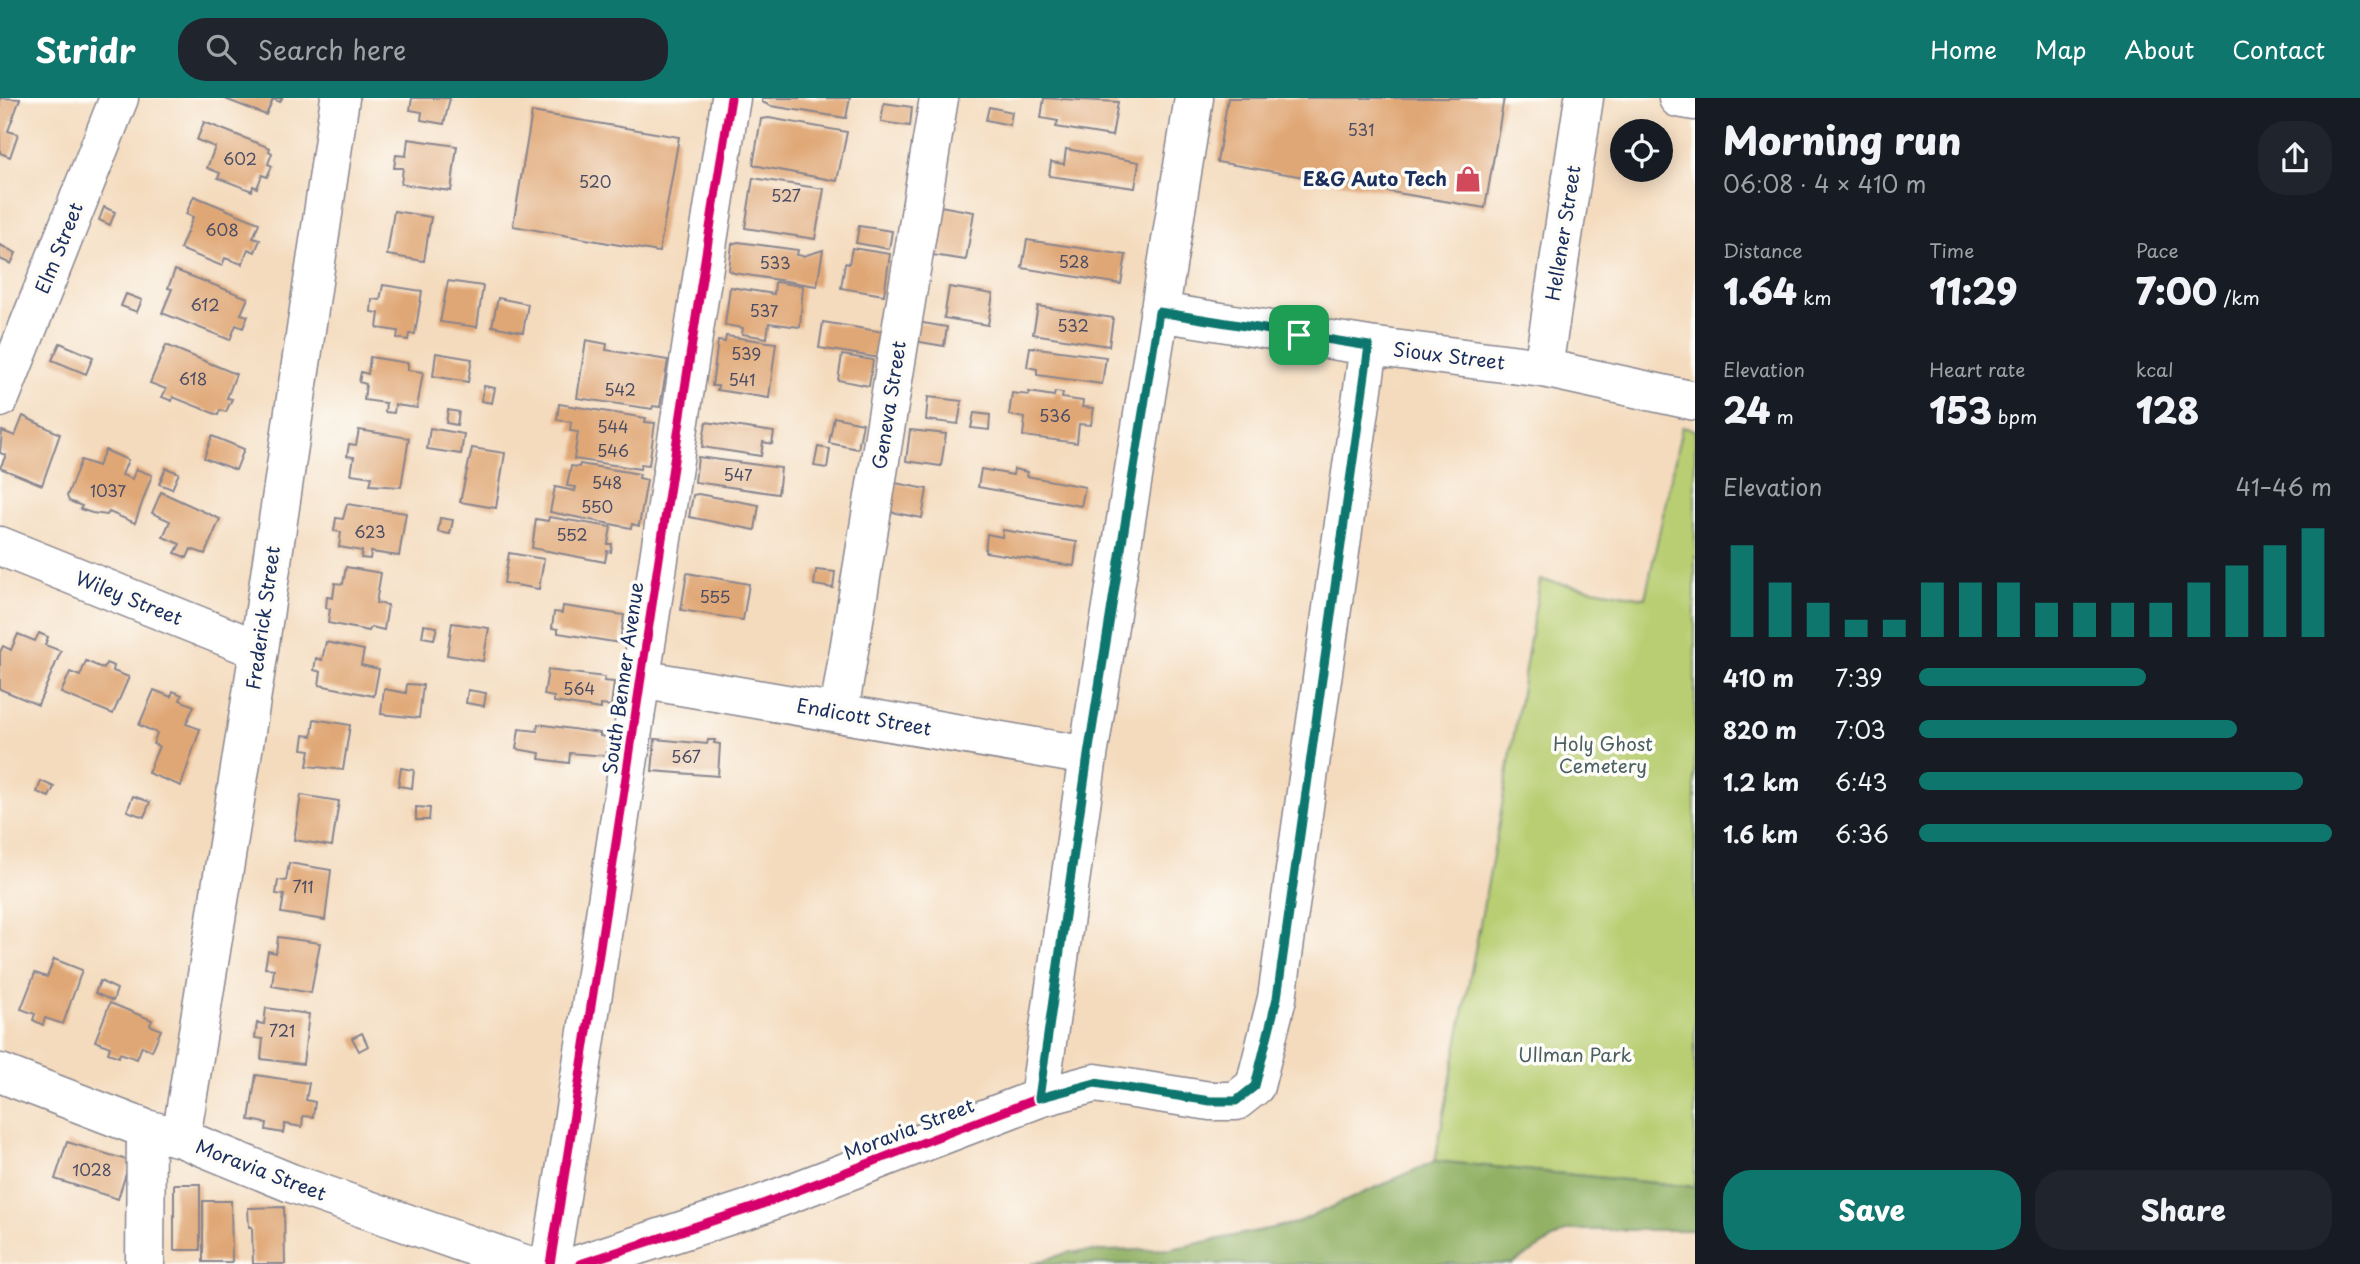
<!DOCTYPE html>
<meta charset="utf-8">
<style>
body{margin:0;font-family:"Playpen Sans",sans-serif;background:#20242c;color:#f1f3f6;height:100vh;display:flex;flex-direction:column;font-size:26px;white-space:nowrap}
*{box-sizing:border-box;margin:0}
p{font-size:23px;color:#9ea1a6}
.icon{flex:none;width:38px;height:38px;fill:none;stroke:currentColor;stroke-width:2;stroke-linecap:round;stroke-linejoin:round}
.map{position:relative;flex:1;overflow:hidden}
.details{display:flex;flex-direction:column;background:#171b24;width:665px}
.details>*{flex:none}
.buttons{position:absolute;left:1610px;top:21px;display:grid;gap:14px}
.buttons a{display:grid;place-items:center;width:63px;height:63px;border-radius:50%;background:#171b24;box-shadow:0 4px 18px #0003;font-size:35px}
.pin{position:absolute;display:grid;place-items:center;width:60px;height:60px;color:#fff;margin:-30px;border-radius:14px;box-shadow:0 4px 10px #0006}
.round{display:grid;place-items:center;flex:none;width:74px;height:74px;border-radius:28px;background:#20242c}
.overview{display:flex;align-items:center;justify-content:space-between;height:119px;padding:0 28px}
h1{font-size:38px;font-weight:800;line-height:52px}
.figures{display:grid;grid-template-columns:repeat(3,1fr);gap:10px;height:119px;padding:7px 28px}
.figures div{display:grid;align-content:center}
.figures b{font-size:35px;font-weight:800}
.figures small{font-size:19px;font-weight:400}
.figures p{font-size:19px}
.chart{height:196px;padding:14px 28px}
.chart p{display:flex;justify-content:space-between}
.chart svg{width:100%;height:126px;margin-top:7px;stroke:#0f766e;stroke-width:6}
.cta{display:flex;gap:14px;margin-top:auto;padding:14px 28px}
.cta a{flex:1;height:80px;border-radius:28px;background:#0f766e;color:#fff;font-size:28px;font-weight:800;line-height:80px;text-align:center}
.cta a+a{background:#20242c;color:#f1f3f6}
ul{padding:0 28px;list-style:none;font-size:23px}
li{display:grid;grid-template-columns:112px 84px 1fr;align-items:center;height:52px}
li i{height:18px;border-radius:9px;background:#0f766e}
header{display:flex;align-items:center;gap:42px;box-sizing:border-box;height:98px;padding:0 35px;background:#0f766e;color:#fff}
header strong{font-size:33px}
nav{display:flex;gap:38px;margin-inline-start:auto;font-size:24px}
.search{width:490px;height:63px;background:#20242c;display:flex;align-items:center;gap:18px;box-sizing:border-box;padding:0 24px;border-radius:28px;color:#9ea1a6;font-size:26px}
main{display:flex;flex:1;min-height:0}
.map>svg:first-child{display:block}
.green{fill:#b9ce73;stroke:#6a7e68;stroke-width:2}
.forest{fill:#92b165;stroke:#567062;stroke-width:2}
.building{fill:#e0a776}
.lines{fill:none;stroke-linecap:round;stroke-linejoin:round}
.minor-casing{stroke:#88858e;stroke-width:41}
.minor{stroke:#fff;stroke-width:38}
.cycleway-casing{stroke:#fdfcf7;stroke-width:13}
.cycleway{stroke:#d6006c;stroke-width:9}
.route-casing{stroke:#fff;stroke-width:14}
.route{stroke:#0f766e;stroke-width:9}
.labels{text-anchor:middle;stroke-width:7;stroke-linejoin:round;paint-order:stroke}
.number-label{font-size:16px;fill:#4c4d64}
.poi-label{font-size:19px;font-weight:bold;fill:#1b2f5e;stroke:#fdfcf7;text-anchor:end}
.street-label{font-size:19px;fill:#1b2f5e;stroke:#fdfcf7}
.park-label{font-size:19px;fill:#4a5f64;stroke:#fdfcf7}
</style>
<header>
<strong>Stridr</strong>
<div class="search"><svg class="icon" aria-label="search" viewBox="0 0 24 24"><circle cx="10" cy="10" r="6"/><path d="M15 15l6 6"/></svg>Search here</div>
<nav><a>Home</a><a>Map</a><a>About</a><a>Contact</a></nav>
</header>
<main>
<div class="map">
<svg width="1695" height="1166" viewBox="0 0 1695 1166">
<rect width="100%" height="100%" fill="#fdfcf7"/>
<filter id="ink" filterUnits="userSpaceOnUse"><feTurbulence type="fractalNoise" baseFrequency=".0143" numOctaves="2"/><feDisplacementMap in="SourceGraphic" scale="14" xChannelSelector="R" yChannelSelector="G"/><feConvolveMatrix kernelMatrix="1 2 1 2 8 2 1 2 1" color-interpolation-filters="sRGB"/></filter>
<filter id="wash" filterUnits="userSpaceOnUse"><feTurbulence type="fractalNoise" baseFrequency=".00686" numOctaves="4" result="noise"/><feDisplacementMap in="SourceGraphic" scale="28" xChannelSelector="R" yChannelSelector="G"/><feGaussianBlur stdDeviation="1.57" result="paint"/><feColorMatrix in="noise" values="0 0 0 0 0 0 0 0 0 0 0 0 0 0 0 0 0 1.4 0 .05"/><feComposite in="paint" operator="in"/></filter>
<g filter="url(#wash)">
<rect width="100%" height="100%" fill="#f4dbbe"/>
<!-- green -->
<path class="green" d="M 1682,329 L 1695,332 L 1695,1089 L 1435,1063 L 1498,731 L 1540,482 L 1645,500 Z"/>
<!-- forest -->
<path class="forest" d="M 1435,1063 L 1695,1089 L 1695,1132 L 1568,1132 L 1512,1166 L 1031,1166 L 1070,1154 L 1171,1151 L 1296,1125 Z"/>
<g id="blocks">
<!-- building -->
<path class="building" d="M 0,0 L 20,1 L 8,33 L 18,36 L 10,59 L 0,55 Z
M 223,0 L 282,0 L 280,4 L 273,1 L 266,17 Z
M 412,0 L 450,0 L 444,26 L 421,22 L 422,14 L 410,12 Z
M 762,0 L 850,0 L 846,20 L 771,8 L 762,4 Z
M 1044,0 L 1118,4 L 1112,38 L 1056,29 L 1058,23 L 1041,20 Z
M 1228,0 L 1504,0 L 1485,110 L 1217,64 Z
M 884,5 L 912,9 L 910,28 L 881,24 Z
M 989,9 L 1012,14 L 1010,27 L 986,22 Z
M 532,14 L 679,39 L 659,154 L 513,128 Z
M 769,20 L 847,34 L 837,83 L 753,67 L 761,21 Z
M 204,24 L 270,50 L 269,53 L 272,55 L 268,66 L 272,68 L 267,79 L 262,77 L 257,90 L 253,88 L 252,93 L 218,80 L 220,75 L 207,70 L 215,49 L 197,42 Z
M 408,41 L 457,48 L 451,93 L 401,86 L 403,70 L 394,70 L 396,57 L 406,58 Z
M 1066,51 L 1139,64 L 1135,90 L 1049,78 L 1051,64 L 1064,66 Z
M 753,80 L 824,91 L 815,141 L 745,130 Z
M 194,98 L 259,125 L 253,140 L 260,142 L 255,154 L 248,151 L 242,166 L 225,160 L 222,168 L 180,151 L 193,119 L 186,116 Z
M 940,108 L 974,114 L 966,162 L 932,157 Z
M 104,109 L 115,114 L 110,127 L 99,122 Z
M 394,113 L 431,119 L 424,163 L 387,157 Z
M 859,128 L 892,133 L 889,151 L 856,145 Z
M 1027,142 L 1126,157 L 1121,186 L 1022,170 Z
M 738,144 L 798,152 L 797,157 L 803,158 L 823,152 L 817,188 L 734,175 L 729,172 L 732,146 Z
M 0,147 L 16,155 L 11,166 L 0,161 Z
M 852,150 L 890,156 L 884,197 L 841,190 L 845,165 L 849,166 Z
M 175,172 L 248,200 L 241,216 L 248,218 L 243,230 L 236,227 L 230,242 L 162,215 L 172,191 L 168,190 Z
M 448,183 L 483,188 L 477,229 L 440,224 Z
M 775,184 L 803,188 L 800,229 L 769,225 L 767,240 L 742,236 L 743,230 L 725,227 L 730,189 L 774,196 Z
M 383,187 L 422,193 L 415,236 L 409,236 L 408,242 L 397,240 L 398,233 L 377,230 L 379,215 L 371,214 L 372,201 L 380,202 Z
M 949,189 L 993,196 L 988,227 L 944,220 Z
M 126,196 L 142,202 L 137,214 L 121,208 Z
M 498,200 L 528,206 L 523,234 L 492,228 Z
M 1038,208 L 1113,220 L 1109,248 L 1033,236 Z
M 823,224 L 884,234 L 880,260 L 819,250 Z
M 917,224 L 947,229 L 944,248 L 914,243 Z
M 726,238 L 776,245 L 769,300 L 717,292 L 718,288 L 712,288 L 718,243 L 725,244 Z
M 586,242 L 607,246 L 606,252 L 668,262 L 660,309 L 653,308 L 652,311 L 577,300 Z
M 60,245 L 93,259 L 86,276 L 52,262 Z
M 166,247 L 236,276 L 227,300 L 232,301 L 226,314 L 220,312 L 218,317 L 173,299 L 172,303 L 162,299 L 166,291 L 150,285 Z
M 1030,249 L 1106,259 L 1102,286 L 1037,277 L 1037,271 L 1027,269 Z
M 436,255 L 472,261 L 468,284 L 433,278 Z
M 842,257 L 873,262 L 869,288 L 838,282 Z
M 370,259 L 408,265 L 408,272 L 423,274 L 417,310 L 395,307 L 394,315 L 385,314 L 386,305 L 364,302 L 366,286 L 359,284 L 361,274 L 368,276 Z
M 484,288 L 495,290 L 492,305 L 481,303 Z
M 1029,294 L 1054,298 L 1055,294 L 1063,295 L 1062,300 L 1083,303 L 1082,309 L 1094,310 L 1091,327 L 1079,326 L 1077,345 L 1023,338 L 1025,320 L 1009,317 L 1012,295 L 1029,297 Z
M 928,299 L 962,303 L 958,326 L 926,322 Z
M 559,306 L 646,320 L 645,324 L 655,325 L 649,367 L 641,366 L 640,371 L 574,361 L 578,334 L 570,333 L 571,324 L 557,322 Z
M 448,312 L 459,314 L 457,327 L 446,325 Z
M 974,315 L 990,317 L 989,332 L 971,330 Z
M 23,318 L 60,336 L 42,387 L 0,370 L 6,357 L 0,355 L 2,333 L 15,338 Z
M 834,319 L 863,325 L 858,351 L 829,345 Z
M 706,324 L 774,334 L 772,346 L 763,344 L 761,358 L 702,349 Z
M 430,330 L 464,336 L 461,356 L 427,351 Z
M 359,332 L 409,340 L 401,389 L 370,387 L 372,379 L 351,376 L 354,359 L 347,358 L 349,346 L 356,347 Z
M 910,332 L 946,336 L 941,368 L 906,363 Z
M 212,338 L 244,351 L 236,372 L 204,360 Z
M 818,349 L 830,351 L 827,370 L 814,368 Z
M 472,350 L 505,355 L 496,410 L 460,404 Z
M 105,352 L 128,362 L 122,377 L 132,381 L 136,371 L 152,377 L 135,425 L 109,414 L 107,417 L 92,415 L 80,411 L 82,408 L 69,403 L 67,398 L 81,362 L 98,368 Z
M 698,359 L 781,370 L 778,396 L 695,384 Z
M 580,366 L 640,376 L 639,380 L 647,382 L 639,428 L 632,426 L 631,430 L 550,414 L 555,389 L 575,393 L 576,389 L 567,388 L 571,368 L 579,369 Z
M 166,370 L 179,375 L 172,391 L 159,386 Z
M 981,371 L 1013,377 L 1014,371 L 1027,374 L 1026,378 L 1085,389 L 1081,408 L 978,389 Z
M 895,385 L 927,391 L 922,420 L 890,414 Z
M 161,394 L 220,421 L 205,456 L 191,451 L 187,460 L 175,455 L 180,446 L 163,439 L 170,423 L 152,415 Z
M 698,396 L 759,407 L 755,432 L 689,419 L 693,397 Z
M 347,406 L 406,415 L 399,458 L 371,454 L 370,461 L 361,460 L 362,453 L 339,449 L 341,434 L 334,433 L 336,420 L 343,421 Z
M 549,419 L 611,429 L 608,446 L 612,446 L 611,454 L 607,453 L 605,464 L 532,450 L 536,421 L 548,423 Z
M 440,420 L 453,422 L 450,436 L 438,434 Z
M 1003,432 L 1077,444 L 1074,468 L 985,454 L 987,436 L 1002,439 Z
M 509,455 L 544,461 L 539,491 L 504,485 Z
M 346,469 L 381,475 L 376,505 L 388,507 L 384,532 L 371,529 L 369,533 L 328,525 L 330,511 L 326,510 L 327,499 L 333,500 L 335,485 L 343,486 Z
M 816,472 L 835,474 L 833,490 L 814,487 Z
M 687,475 L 749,486 L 743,522 L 681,512 Z
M 563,508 L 624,517 L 620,545 L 558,535 L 558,531 L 552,530 L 554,514 L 562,515 Z
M 452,525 L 489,530 L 483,563 L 447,557 Z
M 424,527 L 437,529 L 434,541 L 422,539 Z
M 39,535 L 48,539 L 45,547 L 61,553 L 38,607 L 0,591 L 0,554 L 3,548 L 11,552 L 18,536 L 35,543 Z
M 326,544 L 364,552 L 361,567 L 379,571 L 374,598 L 319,587 L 321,574 L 314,572 L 316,560 L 322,562 Z
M 86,563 L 104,571 L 106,565 L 114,568 L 113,573 L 129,579 L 113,616 L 61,595 L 70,574 L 80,578 Z
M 548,572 L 605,579 L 604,583 L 614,584 L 611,608 L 601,607 L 601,611 L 554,604 L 554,599 L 544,597 Z
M 407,586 L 423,587 L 419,620 L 381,616 L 384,591 L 406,595 Z
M 154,592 L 171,599 L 173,593 L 182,597 L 180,602 L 194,608 L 186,626 L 200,631 L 181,688 L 148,675 L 159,648 L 153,646 L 157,635 L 139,627 Z
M 468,592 L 486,595 L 484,608 L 466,605 Z
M 314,621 L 350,627 L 343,672 L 307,668 L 310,652 L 302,651 L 304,637 L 312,638 Z
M 538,626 L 600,635 L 600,638 L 609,640 L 606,658 L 570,655 L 569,665 L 539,661 L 540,655 L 516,651 L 519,631 L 537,633 Z
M 655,641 L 707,646 L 708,642 L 715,642 L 714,645 L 720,646 L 718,678 L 652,673 Z
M 401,670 L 414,672 L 412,690 L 398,688 Z
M 41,683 L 54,689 L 49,699 L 37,694 Z
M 301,697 L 339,703 L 332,748 L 294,742 Z
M 133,698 L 150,704 L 144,719 L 127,713 Z
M 416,709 L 430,710 L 429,722 L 416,722 Z
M 289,765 L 331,772 L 325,822 L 281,815 L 284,797 L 276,796 L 278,782 L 286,783 Z
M 278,839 L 320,845 L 311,895 L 272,888 L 274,871 L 265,870 L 268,853 L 276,855 Z
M 54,861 L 82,872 L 63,926 L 45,920 L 43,927 L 33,922 L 35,916 L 21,911 L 35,875 L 47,879 Z
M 100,883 L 117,891 L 113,903 L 95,895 Z
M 110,905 L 152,922 L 150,927 L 161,932 L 152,953 L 142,948 L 137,961 L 120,955 L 119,959 L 108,955 L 110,949 L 95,943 Z
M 266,910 L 309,916 L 303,966 L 261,961 L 263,941 L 255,940 L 257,925 L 264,926 Z
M 362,935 L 368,948 L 359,953 L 352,940 Z
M 256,977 L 309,985 L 306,1002 L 315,1004 L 313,1019 L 303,1018 L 302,1029 L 285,1026 L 283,1035 L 266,1032 L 267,1025 L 249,1022 Z
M 67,1044 L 130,1063 L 118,1101 L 55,1081 Z
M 174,1086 L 200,1086 L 200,1152 L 174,1152 Z
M 203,1103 L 231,1103 L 232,1164 L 203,1164 Z
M 284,1109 L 285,1166 L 253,1166 L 252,1129 L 249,1129 L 248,1110 Z"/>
</g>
</g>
<g filter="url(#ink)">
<use href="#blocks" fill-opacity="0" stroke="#88858e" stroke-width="2"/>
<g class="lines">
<!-- minor casing -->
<g class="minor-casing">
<path id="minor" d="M 1678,0 L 1695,3
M 1159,214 L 1369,248 L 1543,270 L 1695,303
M 1543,270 L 1584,0
M 0,300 L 119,0
M 0,448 L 259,552
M 640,581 L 1088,658
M 839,614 L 939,0
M 0,975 L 146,1031 L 181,1040 L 291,1085 L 524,1166
M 1039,1000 L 1088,658 L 1194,0
M 181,1040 L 259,552 L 340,0
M 145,1166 L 146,1031
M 550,1166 C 614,778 667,388 731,0
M 580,1166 L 752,1110 L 1039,1000 L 1095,985 L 1210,1003 L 1236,1003 L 1255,988 L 1277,900 L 1369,248"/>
</g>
<!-- minor -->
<use href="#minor" class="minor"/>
<!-- cycleway casing -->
<g class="cycleway-casing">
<path id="cycleway" d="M 550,1166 C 614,778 667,388 731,0
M 580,1166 L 752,1110 L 1039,1000 L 1095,985 L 1210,1003 L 1236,1003 L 1255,988 L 1277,900 L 1369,248"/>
</g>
<!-- cycleway -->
<use href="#cycleway" class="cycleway"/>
</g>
</g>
<g class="lines" filter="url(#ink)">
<!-- route casing -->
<g class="route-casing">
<path id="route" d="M 1159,214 L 1369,248 L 1277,900 L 1255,988 L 1236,1003 L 1210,1003 L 1095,985 L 1039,1000 L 1088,657 Z"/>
</g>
<!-- route -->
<use href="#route" class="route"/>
</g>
<!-- icons -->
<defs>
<g id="shop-bare" transform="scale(2.1)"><path d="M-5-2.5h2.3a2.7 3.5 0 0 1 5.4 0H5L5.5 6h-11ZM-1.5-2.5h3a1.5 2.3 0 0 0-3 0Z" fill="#d1495b" stroke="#fdfcf7" stroke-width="2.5" paint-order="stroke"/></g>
</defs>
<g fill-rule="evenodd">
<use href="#shop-bare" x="1468" y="81"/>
</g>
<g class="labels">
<!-- number labels -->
<g class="number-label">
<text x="1361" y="38">531</text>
<text x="240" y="67">602</text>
<text x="595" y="90">520</text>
<text x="786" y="104">527</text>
<text x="222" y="138">608</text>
<text x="1074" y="170">528</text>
<text x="775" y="171">533</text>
<text x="205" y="213">612</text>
<text x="764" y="219">537</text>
<text x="1073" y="234">532</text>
<text x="746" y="262">539</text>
<text x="193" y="287">618</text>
<text x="742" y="288">541</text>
<text x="620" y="298">542</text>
<text x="1055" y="324">536</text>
<text x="613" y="335">544</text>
<text x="613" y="359">546</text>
<text x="738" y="383">547</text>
<text x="607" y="391">548</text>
<text x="108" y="399">1037</text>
<text x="597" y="415">550</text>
<text x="370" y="440">623</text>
<text x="572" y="443">552</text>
<text x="715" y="505">555</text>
<text x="579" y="597">564</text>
<text x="686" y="665">567</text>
<text x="303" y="795">711</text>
<text x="282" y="939">721</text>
<text x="92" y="1078">1028</text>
</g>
<!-- poi labels -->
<g class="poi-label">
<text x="1447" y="88">E&amp;G Auto Tech</text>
</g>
<!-- street labels -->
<g class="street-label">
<text transform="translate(1563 135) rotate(-81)" y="7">Hellener Street</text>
<text transform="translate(59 150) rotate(-68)" y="7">Elm Street</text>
<text transform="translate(1449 258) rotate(7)" y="7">Sioux Street</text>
<text transform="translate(889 307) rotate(-81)" y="7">Geneva Street</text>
<text transform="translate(129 500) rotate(22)" y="7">Wiley Street</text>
<text transform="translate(263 520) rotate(-82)" y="7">Frederick Street</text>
<text transform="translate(623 580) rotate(-82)" y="7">South Benner Avenue</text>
<text transform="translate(864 619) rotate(10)" y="7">Endicott Street</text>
<text transform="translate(909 1031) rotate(-21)" y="7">Moravia Street</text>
<text transform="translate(261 1072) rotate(21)" y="7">Moravia Street</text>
</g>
<!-- park labels -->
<g class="park-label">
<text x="1603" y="653">Holy Ghost<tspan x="1603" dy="22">Cemetery</tspan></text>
<text x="1575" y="964">Ullman Park</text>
</g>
</g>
</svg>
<div class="buttons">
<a><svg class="icon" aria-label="locate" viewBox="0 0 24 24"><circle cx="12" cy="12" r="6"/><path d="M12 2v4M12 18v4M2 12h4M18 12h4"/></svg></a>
</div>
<div class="pin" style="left:1299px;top:237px;background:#1e9e55"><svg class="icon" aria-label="arrive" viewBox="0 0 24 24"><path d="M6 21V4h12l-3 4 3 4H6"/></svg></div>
</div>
<section class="details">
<div class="overview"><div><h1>Morning run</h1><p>06:08 · 4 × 410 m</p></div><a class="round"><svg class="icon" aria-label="share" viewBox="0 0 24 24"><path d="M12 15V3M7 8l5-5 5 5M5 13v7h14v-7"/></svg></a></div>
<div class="figures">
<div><p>Distance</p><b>1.64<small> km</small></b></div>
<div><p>Time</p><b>11:29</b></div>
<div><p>Pace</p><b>7:00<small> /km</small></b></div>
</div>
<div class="figures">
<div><p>Elevation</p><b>24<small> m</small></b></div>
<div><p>Heart rate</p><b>153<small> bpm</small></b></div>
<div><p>kcal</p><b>128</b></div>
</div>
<div class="chart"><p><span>Elevation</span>41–46 m</p>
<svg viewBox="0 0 160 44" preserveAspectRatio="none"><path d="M5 44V12M15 44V25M25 44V32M35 44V38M45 44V38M55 44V25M65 44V25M75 44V25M85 44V32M95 44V32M105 44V32M115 44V32M125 44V25M135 44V19M145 44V12M155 44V6"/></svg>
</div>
<ul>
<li><b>410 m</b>7:39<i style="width:55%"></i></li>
<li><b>820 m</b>7:03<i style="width:77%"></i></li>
<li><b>1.2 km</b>6:43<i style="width:93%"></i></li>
<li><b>1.6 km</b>6:36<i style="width:100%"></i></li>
</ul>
<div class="cta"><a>Save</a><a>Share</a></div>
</section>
</main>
